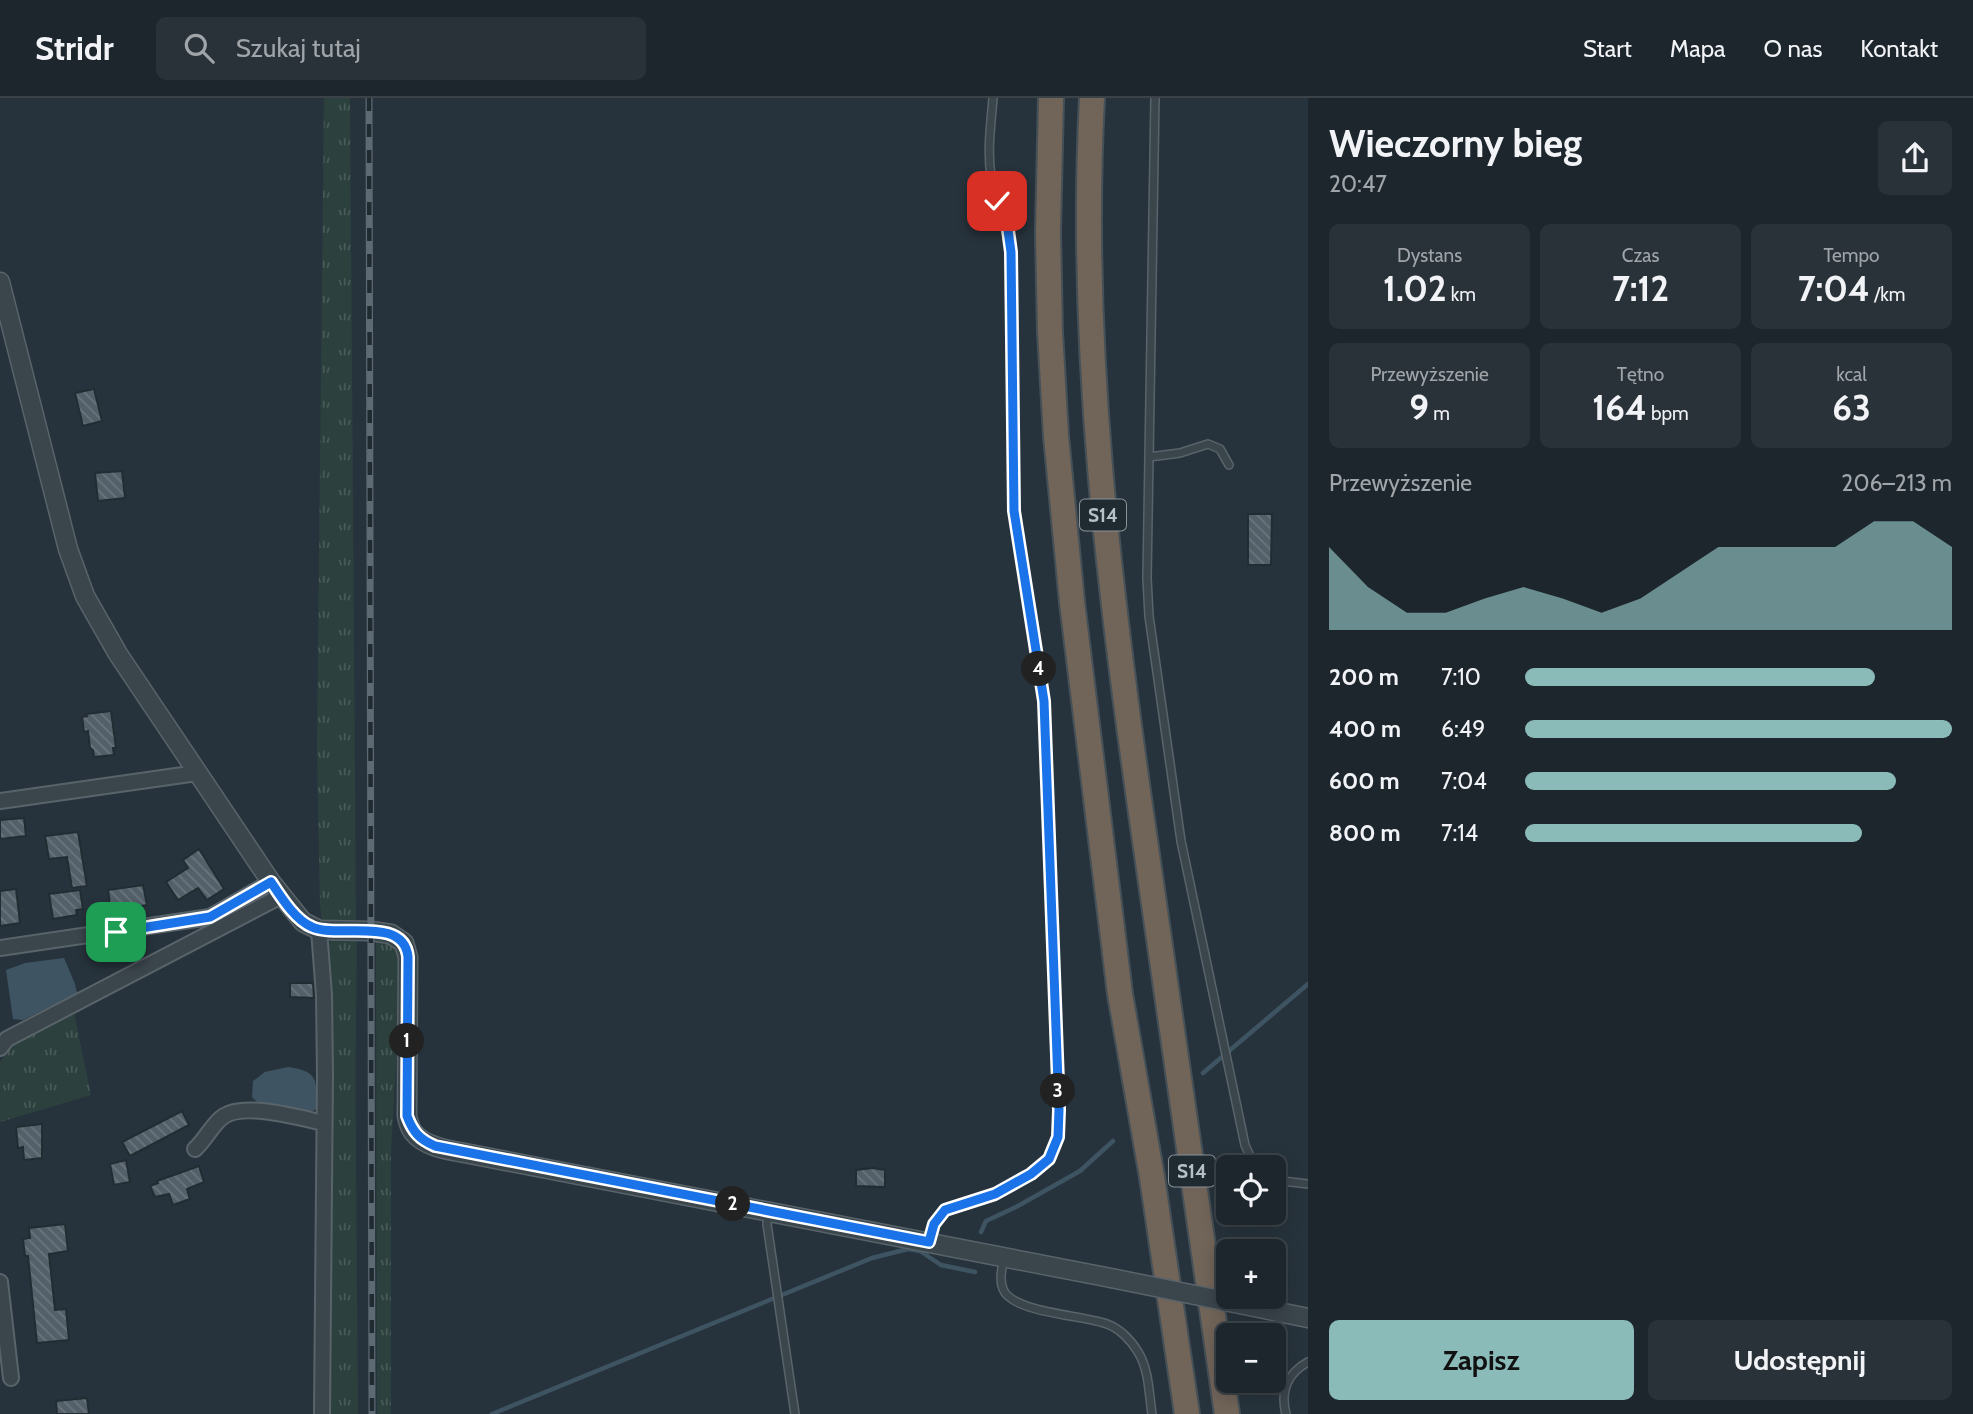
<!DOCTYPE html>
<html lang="pl">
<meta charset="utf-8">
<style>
body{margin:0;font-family:Cabin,sans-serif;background:#2a3239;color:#f1f3f6;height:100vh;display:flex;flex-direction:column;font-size:26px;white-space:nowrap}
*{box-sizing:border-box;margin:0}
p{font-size:23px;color:#a0a5aa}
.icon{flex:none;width:38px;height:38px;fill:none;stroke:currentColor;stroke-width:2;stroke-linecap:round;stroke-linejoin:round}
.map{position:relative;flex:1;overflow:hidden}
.panel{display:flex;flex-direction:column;background:#1d262d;width:665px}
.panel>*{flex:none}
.controls{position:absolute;left:1216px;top:1057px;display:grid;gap:14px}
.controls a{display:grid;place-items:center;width:70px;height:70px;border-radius:10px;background:#1d262d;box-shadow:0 4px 18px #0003,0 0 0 2px #3b4349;font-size:35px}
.pin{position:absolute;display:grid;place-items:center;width:60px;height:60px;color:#fff;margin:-30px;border-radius:14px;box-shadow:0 4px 10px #0006}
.km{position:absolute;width:35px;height:35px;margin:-18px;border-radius:50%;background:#222;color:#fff;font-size:19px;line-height:35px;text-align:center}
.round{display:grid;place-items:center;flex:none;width:74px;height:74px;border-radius:10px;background:#2a3239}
.head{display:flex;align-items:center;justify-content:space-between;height:119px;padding:0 21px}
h1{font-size:38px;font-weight:700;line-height:52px}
.metrics{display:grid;grid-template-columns:repeat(3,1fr);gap:10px;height:119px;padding:7px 21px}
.metrics div{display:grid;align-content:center;border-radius:10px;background:#2a3239;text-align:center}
.metrics b{font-size:35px;font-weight:700}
.metrics small{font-size:19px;font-weight:400}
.metrics p{font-size:19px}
.chart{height:196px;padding:14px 21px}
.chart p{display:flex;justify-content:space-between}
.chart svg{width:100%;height:126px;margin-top:7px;fill:#8bbbb9;opacity:.7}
.button{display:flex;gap:14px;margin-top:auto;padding:14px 21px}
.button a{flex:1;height:80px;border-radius:10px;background:#8bbbb9;color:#111;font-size:28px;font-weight:700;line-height:80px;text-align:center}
.button a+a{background:#2a3239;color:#f1f3f6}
ul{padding:0 21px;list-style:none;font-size:23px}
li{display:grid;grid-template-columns:112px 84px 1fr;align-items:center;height:52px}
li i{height:18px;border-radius:9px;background:#8bbbb9}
header{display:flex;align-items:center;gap:42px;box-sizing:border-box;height:98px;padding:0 35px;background:#1d262d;border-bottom:2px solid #3b4349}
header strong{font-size:33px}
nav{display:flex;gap:38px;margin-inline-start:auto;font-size:24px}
.search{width:490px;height:63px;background:#2a3239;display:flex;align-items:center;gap:18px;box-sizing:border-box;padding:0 24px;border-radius:10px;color:#a0a5aa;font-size:26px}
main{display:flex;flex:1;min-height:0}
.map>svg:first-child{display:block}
.grass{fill:url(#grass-tufts)}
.water{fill:#3f5463}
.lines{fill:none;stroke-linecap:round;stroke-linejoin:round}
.stream{stroke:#3f5463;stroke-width:4.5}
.building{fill:url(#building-back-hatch);stroke:#222c33;stroke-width:2}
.service-casing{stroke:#59636a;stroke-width:10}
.minor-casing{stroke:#59636a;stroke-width:18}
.tertiary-casing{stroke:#59636a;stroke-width:21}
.motorway-casing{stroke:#465057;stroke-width:28}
.service{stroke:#3b454c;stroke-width:7}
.minor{stroke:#3b454c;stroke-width:14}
.tertiary{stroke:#3b454c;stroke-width:18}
.motorway{stroke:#716459;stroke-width:24}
.rail-casing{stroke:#5d6973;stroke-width:7}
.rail{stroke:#202a31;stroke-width:4.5;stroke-dasharray:13;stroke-linecap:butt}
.tertiary-bridge-casing{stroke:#59636a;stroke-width:21;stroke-linecap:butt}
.tertiary-bridge{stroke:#3b454c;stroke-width:18}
.route-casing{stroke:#fff;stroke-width:14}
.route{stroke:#1a73e8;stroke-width:9}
.labels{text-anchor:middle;stroke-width:6;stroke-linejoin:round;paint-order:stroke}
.shield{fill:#202a31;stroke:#8a939a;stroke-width:2}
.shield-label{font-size:19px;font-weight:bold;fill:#b7c0c7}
</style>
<header>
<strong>Stridr</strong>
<div class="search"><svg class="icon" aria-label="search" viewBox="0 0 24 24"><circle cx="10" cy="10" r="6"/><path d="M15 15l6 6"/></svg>Szukaj tutaj</div>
<nav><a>Start</a><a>Mapa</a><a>O nas</a><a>Kontakt</a></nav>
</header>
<main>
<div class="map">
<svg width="1308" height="1316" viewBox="0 0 1308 1316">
<defs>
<pattern id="grass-tufts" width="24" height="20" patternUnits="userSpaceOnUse" patternTransform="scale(1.75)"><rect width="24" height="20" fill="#2c413e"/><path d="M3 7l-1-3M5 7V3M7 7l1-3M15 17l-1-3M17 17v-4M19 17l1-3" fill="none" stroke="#485b58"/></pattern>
<pattern id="building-back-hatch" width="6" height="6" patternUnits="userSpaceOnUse" patternTransform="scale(1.75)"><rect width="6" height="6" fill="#536069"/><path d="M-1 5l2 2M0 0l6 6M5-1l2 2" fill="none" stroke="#6a757d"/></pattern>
</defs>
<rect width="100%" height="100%" fill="#27333c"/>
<!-- grass -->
<path class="grass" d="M 324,0 L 350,0 L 356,825 L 322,825 L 320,806 L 317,650 Z
M 335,839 L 357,839 C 354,998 357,1157 358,1316 L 328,1316 L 331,1131 L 327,857 L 330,844 Z
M 376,840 L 395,845 L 402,861 L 391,1052 L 391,1316 L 377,1316 Z
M 74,915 L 91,997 L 0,1024 L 0,965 C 13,939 49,928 74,915 Z"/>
<!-- water -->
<path class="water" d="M 64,860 L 75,886 L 77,895 L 23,922 L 13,921 L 6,872 L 25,865 Z
M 288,969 C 319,973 317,983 316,1011 L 310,1015 C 293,1012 262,1013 252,999 L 253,983 L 265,974 Z"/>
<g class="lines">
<!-- stream -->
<path class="stream" d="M 1203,975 L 1308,886
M 981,1134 L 986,1123 L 1016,1109 L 1080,1073 L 1113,1043
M 492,1316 L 872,1160 L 908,1151 L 920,1153 L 941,1167 L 975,1174"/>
</g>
<!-- building -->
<path class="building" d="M 94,291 L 102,323 L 83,328 L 75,295 Z
M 122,373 L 125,400 L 98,403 L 95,375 Z
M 1248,416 L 1272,416 L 1271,467 L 1248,467 Z
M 111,613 L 116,650 L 113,650 L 114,657 L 94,659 L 93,652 L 90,650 L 88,633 L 84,634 L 82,619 L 87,618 L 86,616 Z
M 24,720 L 26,738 L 0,741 L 0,722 Z
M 78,734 L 87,788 L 72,790 L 67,759 L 49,761 L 45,738 Z
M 199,751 L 224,791 L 207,802 L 198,790 L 178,802 L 166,784 L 188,770 L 183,762 Z
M 143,787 L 147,807 L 111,813 L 108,792 Z
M 16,791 L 20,825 L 0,828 L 0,793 Z
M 80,792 L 83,811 L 76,812 L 77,817 L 53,821 L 49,796 Z
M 290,885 L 313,885 L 314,900 L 290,899 Z
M 182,1013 L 189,1027 L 130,1058 L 122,1044 Z
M 42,1026 L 42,1060 L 24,1062 L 23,1049 L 18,1050 L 16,1029 Z
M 126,1062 L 130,1084 L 114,1087 L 110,1066 Z
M 199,1068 L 204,1084 L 187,1091 L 190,1101 L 173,1107 L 169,1096 L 155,1099 L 150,1088 L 158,1085 L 157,1083 Z
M 873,1070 L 885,1072 L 885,1089 L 856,1088 L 856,1072 Z
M 65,1126 L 68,1153 L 49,1156 L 55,1212 L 66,1211 L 69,1242 L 37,1245 L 28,1158 L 25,1158 L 23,1141 L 30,1140 L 29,1130 Z
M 87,1300 L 89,1316 L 57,1316 L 56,1303 Z"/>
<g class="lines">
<!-- service casing -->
<g class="service-casing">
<path id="service" d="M 1155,0 L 1147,480 L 1149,518 L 1181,743 L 1245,1047 L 1255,1069
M 1149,359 L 1180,355 L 1208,346 L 1220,351 L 1229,367
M 1274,1082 L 1308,1086
M 768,1116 L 767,1126 L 795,1316
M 929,1143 L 934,1126 L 945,1113 L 995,1096 L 1032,1076 L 1049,1061 L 1058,1039 L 1044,603 L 1014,413 L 1011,154 C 1007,127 994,104 991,78 C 987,52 991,26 993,0
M 1004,1159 C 1002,1170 999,1181 1003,1191 C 1012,1215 1083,1217 1107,1226 C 1119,1230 1131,1242 1138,1254 C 1149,1271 1149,1296 1152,1316
M 1286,1316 C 1280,1293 1288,1275 1308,1264"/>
</g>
<!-- minor casing -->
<g class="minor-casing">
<path id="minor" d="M 0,703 L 197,675
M 319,832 L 324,897 L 325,976 L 322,1316
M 0,850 L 210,819 L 271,784
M 0,950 L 7,941 L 281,798
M 195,1051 C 206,1041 213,1025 224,1018 C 245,1004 300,1020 324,1025
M 0,1184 L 11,1280"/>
</g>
<!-- tertiary casing -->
<g class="tertiary-casing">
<path id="tertiary" d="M 0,184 L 68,451 L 85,498 L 118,556 L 271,784 L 303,824 L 319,832 L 371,833 L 391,836 L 404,845 L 408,859 L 407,1018 C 408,1023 410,1030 413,1034 C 426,1051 456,1053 475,1057 L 1111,1180
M 1269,1212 L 1308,1220"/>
</g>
<!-- motorway casing -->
<g class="motorway-casing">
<path id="motorway" d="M 1051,0 L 1048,134 L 1050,234 L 1056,338 L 1072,504 L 1120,896 L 1152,1079 L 1187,1316
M 1092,0 C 1079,247 1109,492 1144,736 C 1171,929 1200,1123 1227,1316"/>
</g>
<!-- service -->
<use href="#service" class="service"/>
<!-- minor -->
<use href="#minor" class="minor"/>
<!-- tertiary -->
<use href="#tertiary" class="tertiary"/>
<!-- motorway -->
<use href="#motorway" class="motorway"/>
<!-- rail casing -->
<g class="rail-casing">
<path id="rail" d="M 369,0 L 372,1316"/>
</g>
<!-- rail -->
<use href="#rail" class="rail"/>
<!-- tertiary-bridge casing -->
<g class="tertiary-bridge-casing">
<path id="tertiary-bridge" d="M 1111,1180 L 1269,1212"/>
</g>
<!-- tertiary-bridge -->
<use href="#tertiary-bridge" class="tertiary-bridge"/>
</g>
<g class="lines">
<!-- route casing -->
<g class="route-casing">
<path id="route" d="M 116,834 L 210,819 L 271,784 C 281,799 295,822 312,829 C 338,841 404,817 408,859 L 407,1018 C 413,1034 419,1041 435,1048 L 929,1144 L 934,1126 L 945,1112 L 995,1096 L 1031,1076 L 1049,1061 L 1058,1039 L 1059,1012 L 1044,603 L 1014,413 L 1011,154 L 1008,132 L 997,103"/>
</g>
<!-- route -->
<use href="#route" class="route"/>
</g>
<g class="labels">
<!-- shield labels -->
<g class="shield">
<rect x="1080" y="401.5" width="46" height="31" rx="5"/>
<rect x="1169" y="1057.5" width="46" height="31" rx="5"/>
</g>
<g class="shield-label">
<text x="1103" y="424">S14</text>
<text x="1192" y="1080">S14</text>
</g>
</g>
</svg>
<div class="controls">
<a><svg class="icon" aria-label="locate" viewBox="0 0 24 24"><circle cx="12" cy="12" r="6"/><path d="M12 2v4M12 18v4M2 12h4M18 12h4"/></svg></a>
<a>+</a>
<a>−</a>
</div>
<div class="pin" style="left:116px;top:834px;background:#1e9e55"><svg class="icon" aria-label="arrive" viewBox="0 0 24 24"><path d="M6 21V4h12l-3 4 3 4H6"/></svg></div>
<div class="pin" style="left:997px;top:103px;background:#d93025"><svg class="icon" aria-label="check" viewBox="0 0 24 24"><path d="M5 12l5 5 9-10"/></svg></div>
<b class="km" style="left:407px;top:943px">1</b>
<b class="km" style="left:733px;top:1106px">2</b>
<b class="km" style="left:1058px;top:993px">3</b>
<b class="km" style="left:1039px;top:571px">4</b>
</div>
<section class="panel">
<div class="head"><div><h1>Wieczorny bieg</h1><p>20:47</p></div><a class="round"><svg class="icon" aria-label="share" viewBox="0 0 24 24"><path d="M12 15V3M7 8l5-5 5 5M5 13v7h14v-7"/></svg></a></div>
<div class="metrics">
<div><p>Dystans</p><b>1.02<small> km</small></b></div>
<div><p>Czas</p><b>7:12</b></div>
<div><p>Tempo</p><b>7:04<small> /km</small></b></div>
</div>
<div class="metrics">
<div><p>Przewyższenie</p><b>9<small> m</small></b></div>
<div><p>Tętno</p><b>164<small> bpm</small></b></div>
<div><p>kcal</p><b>63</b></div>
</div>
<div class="chart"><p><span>Przewyższenie</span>206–213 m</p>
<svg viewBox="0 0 160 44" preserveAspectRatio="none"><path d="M0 44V15L10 29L20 38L30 38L40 33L50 29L60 33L70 38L80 33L90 24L100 15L110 15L120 15L130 15L140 6L150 6L160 15V44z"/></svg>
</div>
<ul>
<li><b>200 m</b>7:10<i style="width:82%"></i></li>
<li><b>400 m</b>6:49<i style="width:100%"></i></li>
<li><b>600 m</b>7:04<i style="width:87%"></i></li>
<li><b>800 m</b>7:14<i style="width:79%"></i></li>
</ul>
<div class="button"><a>Zapisz</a><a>Udostępnij</a></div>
</section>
</main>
